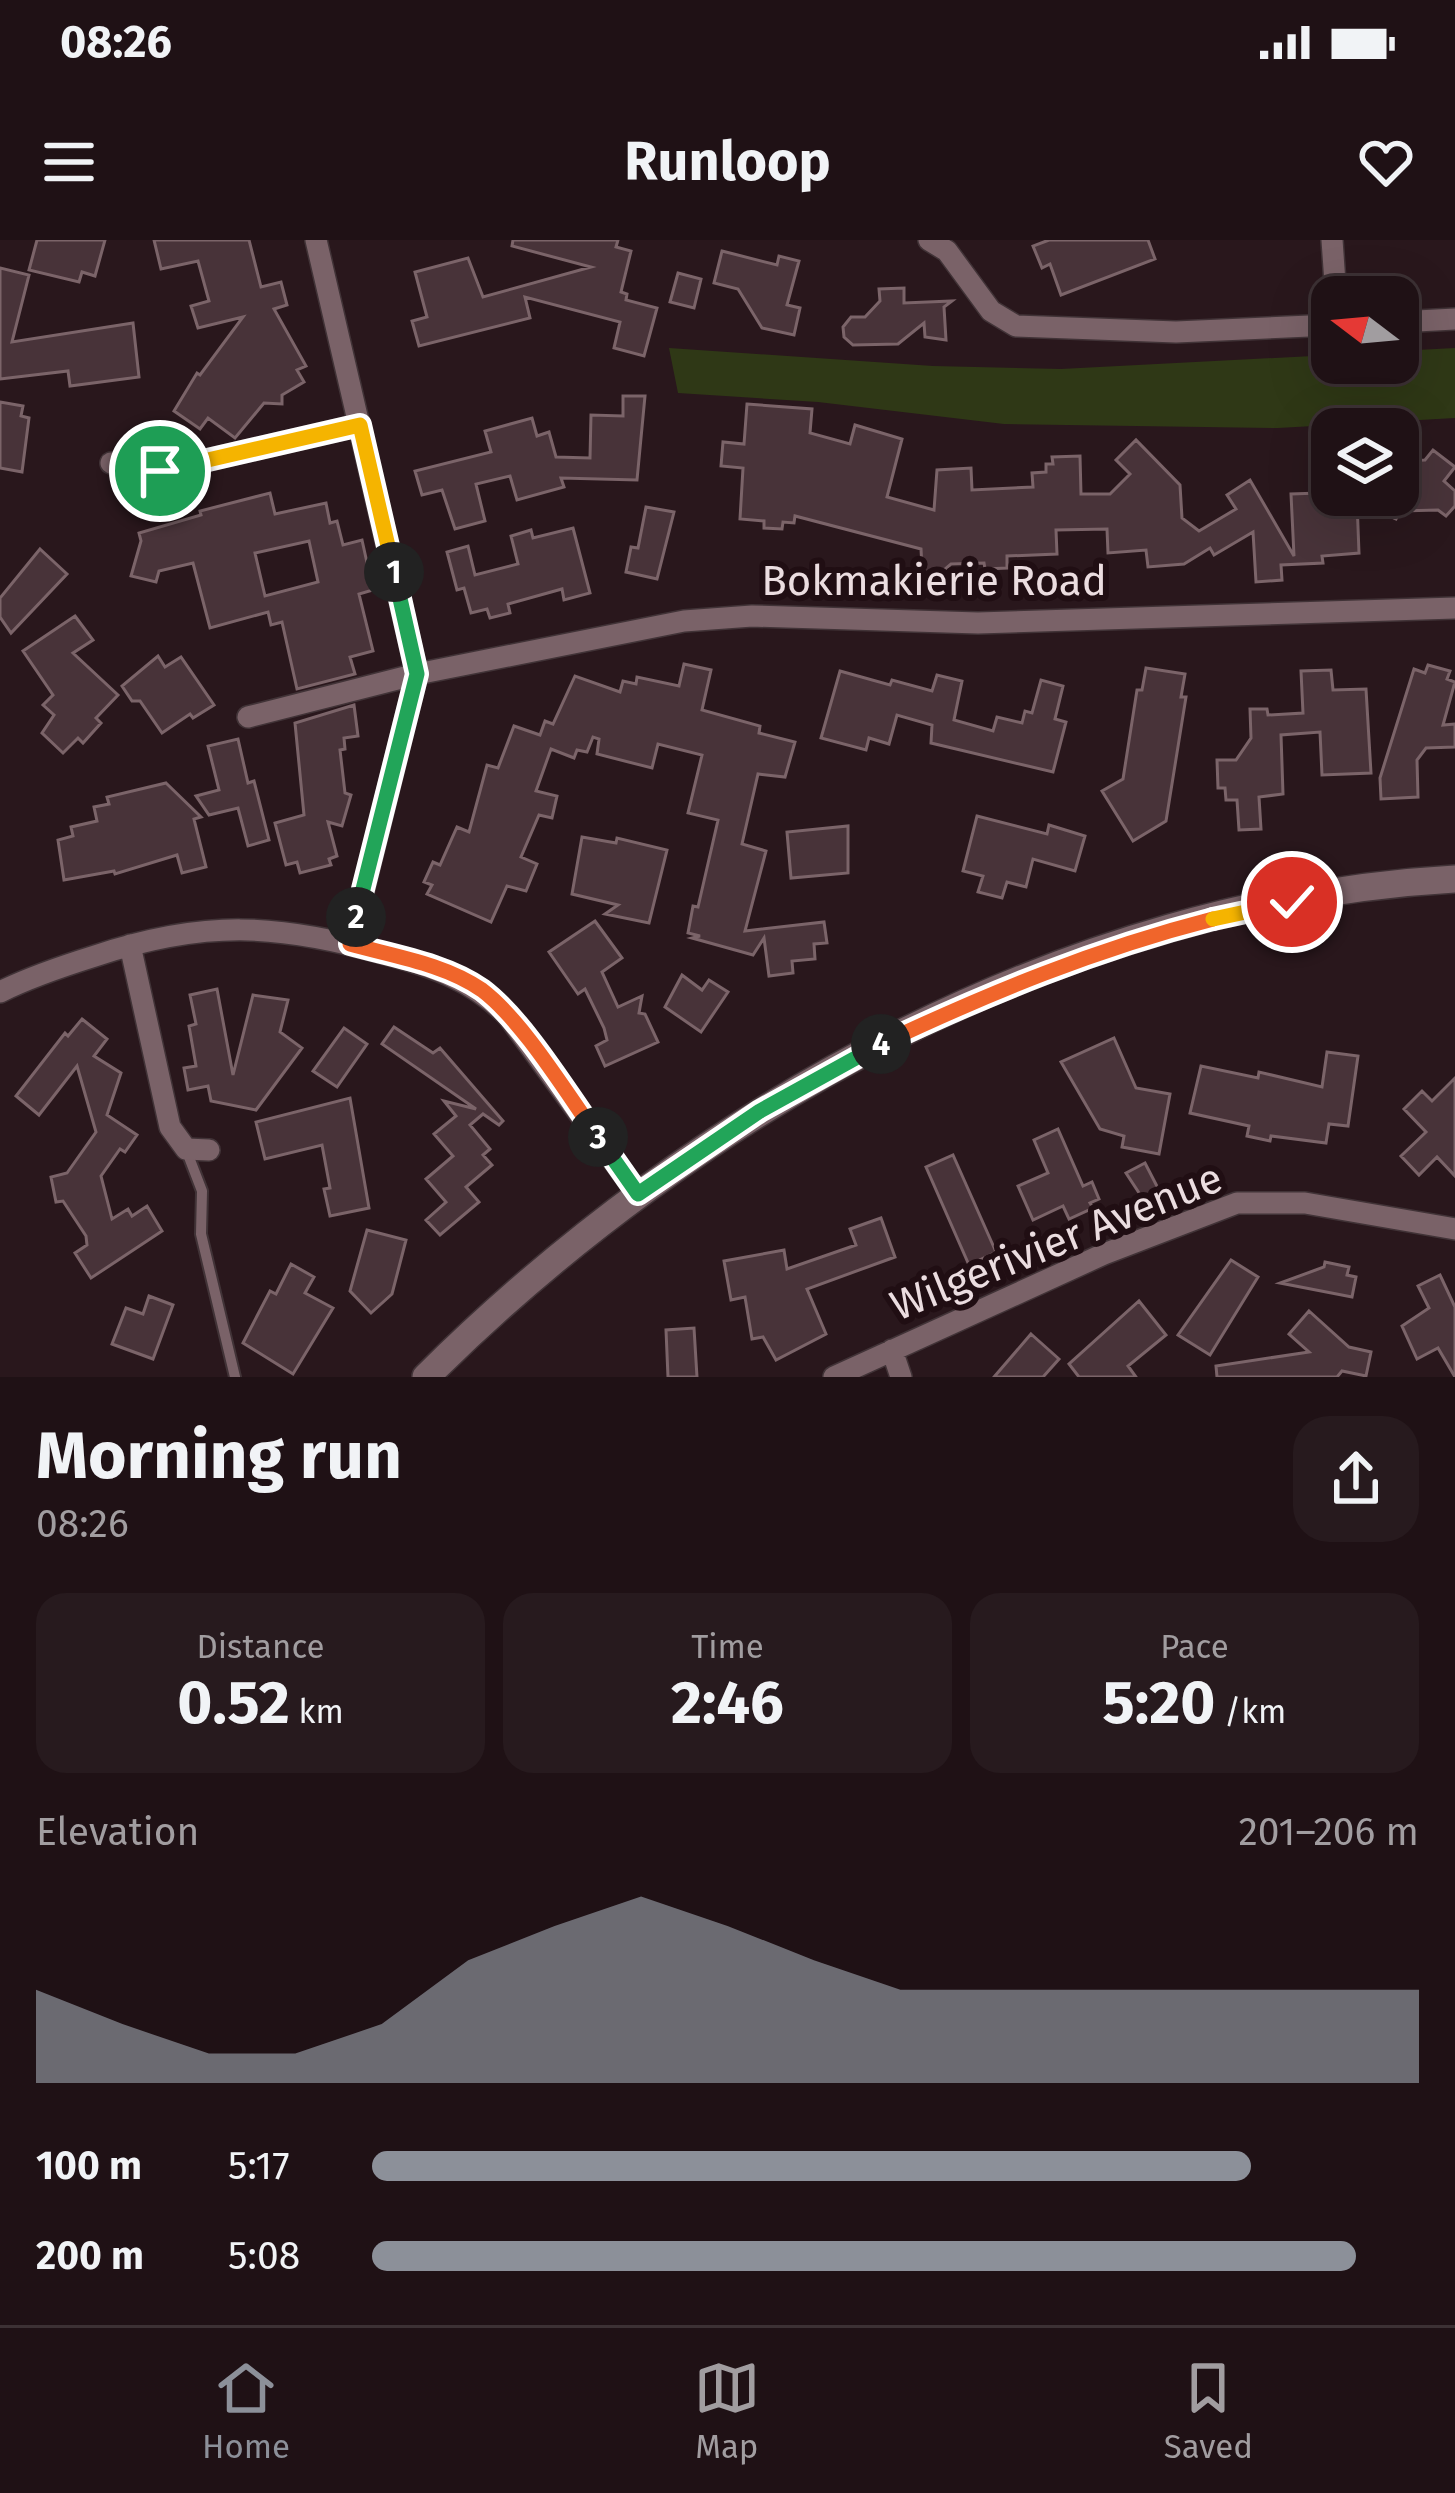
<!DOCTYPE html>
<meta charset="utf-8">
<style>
body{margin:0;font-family:"Fira Sans",sans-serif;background:#271a1e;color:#f1f3f6;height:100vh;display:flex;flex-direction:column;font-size:45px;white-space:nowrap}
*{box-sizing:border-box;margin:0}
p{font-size:39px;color:#a19da0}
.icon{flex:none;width:66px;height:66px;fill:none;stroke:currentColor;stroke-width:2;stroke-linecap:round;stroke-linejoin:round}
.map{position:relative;height:1137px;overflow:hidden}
.panel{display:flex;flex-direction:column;background:#1f1115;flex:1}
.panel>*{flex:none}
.needle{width:78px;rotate:286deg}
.tools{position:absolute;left:1311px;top:36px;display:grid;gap:24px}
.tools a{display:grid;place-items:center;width:108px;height:108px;border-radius:24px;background:#1f1115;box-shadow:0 12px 48px #0002,0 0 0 3px #3c3134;font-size:60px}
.pin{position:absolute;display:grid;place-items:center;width:102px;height:102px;color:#fff;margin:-51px;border:6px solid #fff;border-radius:50%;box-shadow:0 3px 12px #0007}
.km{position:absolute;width:60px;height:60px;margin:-30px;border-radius:50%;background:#222;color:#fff;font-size:33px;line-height:60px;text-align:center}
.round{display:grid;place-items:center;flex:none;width:126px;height:126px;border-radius:36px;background:#271a1e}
.head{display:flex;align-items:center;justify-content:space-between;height:204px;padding:0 36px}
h1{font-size:66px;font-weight:700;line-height:90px}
.metrics{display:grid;grid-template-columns:repeat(3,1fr);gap:18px;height:204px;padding:12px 36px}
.metrics div{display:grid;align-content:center;border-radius:30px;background:#271a1e;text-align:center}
.metrics b{font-size:60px;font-weight:700}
.metrics small{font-size:33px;font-weight:400}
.metrics p{font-size:33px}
.chart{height:336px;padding:24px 36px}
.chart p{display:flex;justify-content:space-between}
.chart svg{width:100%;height:216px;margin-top:12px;fill:#8c9099;opacity:.7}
ul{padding:0 36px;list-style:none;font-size:39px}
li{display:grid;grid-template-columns:192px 144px 1fr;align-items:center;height:90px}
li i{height:30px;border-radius:15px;background:#8c9099}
.status{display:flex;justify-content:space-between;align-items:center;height:84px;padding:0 60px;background:#1f1115;direction:ltr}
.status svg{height:33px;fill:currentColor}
header{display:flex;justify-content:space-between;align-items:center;height:156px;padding:0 36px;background:#1f1115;font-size:54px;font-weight:700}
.tab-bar{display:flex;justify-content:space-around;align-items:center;height:168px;border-top:3px solid #3c3134;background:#1f1115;font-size:33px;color:#a19da0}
.tab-bar a{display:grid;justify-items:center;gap:6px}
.tab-bar .current{color:#8c9099}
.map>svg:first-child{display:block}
.green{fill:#2f3816}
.building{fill:#483339;stroke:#7b6469;stroke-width:3;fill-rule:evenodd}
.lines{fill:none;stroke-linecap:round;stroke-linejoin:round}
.service-casing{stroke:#413337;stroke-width:14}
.minor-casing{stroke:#413337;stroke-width:24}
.tertiary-casing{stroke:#413337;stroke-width:30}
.service{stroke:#7a6268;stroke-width:10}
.minor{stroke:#7a6268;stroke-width:21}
.tertiary{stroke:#7a6268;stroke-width:27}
.split-1-casing{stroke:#fff;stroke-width:24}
.split-2-casing{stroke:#fff;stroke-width:24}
.split-3-casing{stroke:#fff;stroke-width:24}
.split-4-casing{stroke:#fff;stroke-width:24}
.split-5-casing{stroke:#fff;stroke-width:24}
.split-6-casing{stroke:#fff;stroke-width:24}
.split-1{stroke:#f5b400;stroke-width:15}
.split-2{stroke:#22a559;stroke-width:15}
.split-3{stroke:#f0652b;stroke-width:15}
.split-4{stroke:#22a559;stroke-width:15}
.split-5{stroke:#f0652b;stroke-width:15}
.split-6{stroke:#f5b400;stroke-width:15}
.labels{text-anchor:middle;stroke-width:12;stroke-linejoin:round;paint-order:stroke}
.street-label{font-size:42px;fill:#ebdde0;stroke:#200e13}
</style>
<div class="status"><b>08:26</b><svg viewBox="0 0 49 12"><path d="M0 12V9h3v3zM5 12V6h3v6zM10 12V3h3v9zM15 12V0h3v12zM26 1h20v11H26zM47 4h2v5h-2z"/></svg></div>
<header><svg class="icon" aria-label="menu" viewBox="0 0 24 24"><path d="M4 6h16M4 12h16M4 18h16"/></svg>Runloop<svg class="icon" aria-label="heart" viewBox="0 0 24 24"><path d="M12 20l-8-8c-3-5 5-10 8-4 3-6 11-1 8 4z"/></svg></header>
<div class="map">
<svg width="1455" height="1137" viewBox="0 0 1455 1137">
<rect width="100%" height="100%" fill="#29171c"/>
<!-- green -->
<path class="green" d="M 669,108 L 933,126 L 1061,129 L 1332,115 L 1332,123 L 1398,123 L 1398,111 L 1455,108 L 1455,178 L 1278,188 L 1004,184 L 818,162 L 678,153 Z"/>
<!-- building -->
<path class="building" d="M 37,0 L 105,0 L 95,36 L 82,32 L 79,42 L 29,30 Z
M 154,0 L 249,0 L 261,47 L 281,42 L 287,65 L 274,69 L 306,126 L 297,130 L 304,142 L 282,155 L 282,164 L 264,163 L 235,198 L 208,178 L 200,189 L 174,171 L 197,133 L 200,135 L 243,77 L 198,88 L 191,66 L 209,61 L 198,21 L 161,29 Z
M 513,0 L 618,0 L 616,7 L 631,11 L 621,52 L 627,54 L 626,60 L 657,68 L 644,116 L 614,108 L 620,82 L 525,57 L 530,78 L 419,106 L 412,81 L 427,77 L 415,32 L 468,18 L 483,57 L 591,27 L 512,6 Z
M 1049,0 L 1148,0 L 1155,19 L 1061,55 L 1050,24 L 1042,28 L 1033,6 Z
M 722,11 L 777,25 L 779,16 L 799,21 L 787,65 L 800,68 L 794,95 L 762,88 L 738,49 L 714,43 Z
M 0,28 L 29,35 L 12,102 L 133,83 L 139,137 L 70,146 L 68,131 L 0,139 Z
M 678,33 L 701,39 L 694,68 L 670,62 Z
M 904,48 L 904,63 L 952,61 L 944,67 L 946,100 L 925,97 L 924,83 L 898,104 L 853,105 L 844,97 L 843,87 L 851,77 L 865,77 L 880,61 L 879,49 Z
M 623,156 L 645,156 L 637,240 L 561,238 L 564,247 L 517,260 L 510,236 L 476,244 L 485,281 L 455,289 L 442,250 L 422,255 L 415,231 L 491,212 L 485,191 L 532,178 L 537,196 L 549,192 L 556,217 L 590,218 L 591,175 L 623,176 Z
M 0,162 L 23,166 L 21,176 L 29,178 L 22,232 L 0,228 Z
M 747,164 L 812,169 L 810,193 L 850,204 L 855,185 L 902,199 L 887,257 L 934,270 L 937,230 L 971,228 L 972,250 L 1033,247 L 1032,233 L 1046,232 L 1046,224 L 1053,224 L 1052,217 L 1080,216 L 1081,254 L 1110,254 L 1130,234 L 1116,220 L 1136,200 L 1180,245 L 1182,278 L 1199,291 L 1236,269 L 1227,255 L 1250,240 L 1294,316 L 1291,254 L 1319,253 L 1319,261 L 1352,258 L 1345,255 L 1398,255 L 1398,221 L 1425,220 L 1433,210 L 1455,227 L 1444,241 L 1455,251 L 1455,266 L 1446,276 L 1438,270 L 1400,271 L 1396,279 L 1357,261 L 1359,313 L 1322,316 L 1323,323 L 1281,325 L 1282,340 L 1256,342 L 1253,292 L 1214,315 L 1210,308 L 1184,324 L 1148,327 L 1146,310 L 1108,313 L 1107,289 L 1056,290 L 1057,314 L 1007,316 L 1007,328 L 985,329 L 984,323 L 951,324 L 923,348 L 921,309 L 795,276 L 794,283 L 783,282 L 782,289 L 764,288 L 764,281 L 740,279 L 743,228 L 721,226 L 723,202 L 744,204 Z
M 270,253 L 275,274 L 326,263 L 330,283 L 337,281 L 343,305 L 362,300 L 373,350 L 359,354 L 373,411 L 350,417 L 355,434 L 297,449 L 282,382 L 271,385 L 268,372 L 210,388 L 193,323 L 159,331 L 156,342 L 131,336 L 141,301 L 139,293 L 201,275 L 200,271 ZM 309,301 L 318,342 L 265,356 L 255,313 Z
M 646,267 L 674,272 L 657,339 L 626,332 L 631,307 L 638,308 Z
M 573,288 L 590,353 L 564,360 L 562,349 L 508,364 L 510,373 L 490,378 L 487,369 L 471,373 L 464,348 L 457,350 L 447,312 L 468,306 L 475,335 L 518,324 L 511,296 L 531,290 L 533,298 Z
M 40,309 L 67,334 L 11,393 L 0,377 L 0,358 Z
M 75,376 L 93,400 L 73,413 L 118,455 L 96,478 L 101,483 L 83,503 L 78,498 L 63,513 L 42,493 L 54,475 L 43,465 L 53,455 L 23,411 Z
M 158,416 L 165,427 L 181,417 L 214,465 L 193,478 L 190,474 L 162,493 L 140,461 L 132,461 L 122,446 Z
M 684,424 L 711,430 L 702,470 L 760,486 L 759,493 L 795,502 L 785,537 L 758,534 L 742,604 L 766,611 L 745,691 L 824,682 L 827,703 L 814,704 L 815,719 L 792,721 L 793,733 L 769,736 L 764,698 L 753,715 L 692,698 L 700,696 L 688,693 L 693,666 L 698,667 L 718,580 L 688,573 L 702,515 L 658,504 L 652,528 L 597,514 L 599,499 L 593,497 L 587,512 L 577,510 L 574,518 L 551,509 L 536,551 L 557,556 L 552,578 L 539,575 L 521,617 L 537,624 L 526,651 L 507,646 L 491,682 L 427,654 L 432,645 L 424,642 L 433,622 L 440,625 L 457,587 L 469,592 L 487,525 L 498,528 L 514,486 L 540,495 L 545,481 L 553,484 L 575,436 L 620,452 L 623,441 L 636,444 L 637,437 L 679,446 Z
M 1428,425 L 1450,431 L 1447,439 L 1455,442 L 1443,485 L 1455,484 L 1455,507 L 1426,508 L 1417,520 L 1418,557 L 1381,559 L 1380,538 L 1414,429 L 1425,433 Z
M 1146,428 L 1185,434 L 1181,457 L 1186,457 L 1166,581 L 1133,601 L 1102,551 L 1123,539 L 1137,450 L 1142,450 Z
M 1331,430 L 1333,450 L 1366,449 L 1371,533 L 1322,535 L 1320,492 L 1281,495 L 1283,554 L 1259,557 L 1261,589 L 1239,590 L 1237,560 L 1226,560 L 1225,548 L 1218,548 L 1217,520 L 1236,520 L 1251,498 L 1250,469 L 1267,469 L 1268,475 L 1303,473 L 1301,431 Z
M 840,431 L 890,445 L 892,440 L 932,451 L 937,435 L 962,441 L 954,480 L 993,491 L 997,477 L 1022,483 L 1025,471 L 1032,473 L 1041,440 L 1063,446 L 1055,479 L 1066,482 L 1053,532 L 931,503 L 932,485 L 897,475 L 889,504 L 869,498 L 866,510 L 821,498 Z
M 354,465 L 358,496 L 344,498 L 345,509 L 340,510 L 345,553 L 351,555 L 342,586 L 328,582 L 337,616 L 329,619 L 331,625 L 300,633 L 297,622 L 286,625 L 275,583 L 304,575 L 295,483 Z
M 238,499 L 248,543 L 254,541 L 269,600 L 248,606 L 238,568 L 209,575 L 196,556 L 219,550 L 208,506 Z
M 166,543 L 201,577 L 194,579 L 206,627 L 182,633 L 177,615 L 115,634 L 114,631 L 64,640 L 58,600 L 73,596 L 71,587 L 97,581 L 94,567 L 109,564 L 107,557 Z
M 977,576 L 1047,594 L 1049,585 L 1085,596 L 1075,631 L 1033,619 L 1026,647 L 1007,642 L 1002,658 L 978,652 L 983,636 L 963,631 Z
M 848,586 L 848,633 L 791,638 L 787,592 Z
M 582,597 L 616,603 L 617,598 L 667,610 L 649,683 L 605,674 L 618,665 L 572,654 Z
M 595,681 L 622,718 L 602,732 L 618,767 L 642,756 L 639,773 L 645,774 L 658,802 L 605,826 L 596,806 L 607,800 L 604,788 L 585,749 L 578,754 L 549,712 Z
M 682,735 L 702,750 L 709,740 L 728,752 L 701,792 L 665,767 Z
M 217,749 L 233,835 L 253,755 L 288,760 L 280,792 L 302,808 L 256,870 L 211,861 L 208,846 L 188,850 L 184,828 L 196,826 L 189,786 L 196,784 L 190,755 Z
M 82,779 L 107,799 L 94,816 L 121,833 L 107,875 L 137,895 L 125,912 L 120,909 L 101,936 L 112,979 L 128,969 L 132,976 L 147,966 L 162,991 L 91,1038 L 75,1013 L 87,1005 L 86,996 L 63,961 L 56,962 L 51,937 L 67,933 L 96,892 L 77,826 L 39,875 L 16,856 L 65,793 L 68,796 Z
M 394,787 L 433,813 L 440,808 L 503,881 L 499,885 L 483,874 L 470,885 L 490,909 L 483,915 L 492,925 L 466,947 L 479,962 L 440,995 L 426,980 L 446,962 L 426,939 L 453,916 L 434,894 L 456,876 L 444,861 L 476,869 L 382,804 Z
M 344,788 L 367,804 L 337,847 L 313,831 Z
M 1114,798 L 1136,848 L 1170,854 L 1159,914 L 1122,907 L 1124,896 L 1100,889 L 1061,822 Z
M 1327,812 L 1358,816 L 1348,886 L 1329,884 L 1326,903 L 1271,896 L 1270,901 L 1247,896 L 1249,886 L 1190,873 L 1201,826 L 1258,838 L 1259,832 L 1322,847 Z
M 1455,838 L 1455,936 L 1437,917 L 1419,935 L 1401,916 L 1426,892 L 1404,869 L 1422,851 L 1432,861 Z
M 350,858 L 369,968 L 330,976 L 324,949 L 330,948 L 322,905 L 265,919 L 256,882 Z
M 1058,889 L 1083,946 L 1092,942 L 1099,959 L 1090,963 L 1093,968 L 1069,979 L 1063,966 L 1033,980 L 1018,946 L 1048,933 L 1034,900 Z
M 953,915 L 996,1012 L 969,1025 L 926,927 Z
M 1145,923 L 1162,956 L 1147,965 L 1126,933 Z
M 881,978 L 895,1017 L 807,1049 L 826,1094 L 776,1120 L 763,1097 L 752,1099 L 745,1057 L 731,1060 L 724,1021 L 784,1010 L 787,1029 L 856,1005 L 850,989 Z
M 367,990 L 406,1000 L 392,1054 L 371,1073 L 350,1051 Z
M 1231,1020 L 1258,1037 L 1210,1115 L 1178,1095 Z
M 1325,1022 L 1349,1027 L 1347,1035 L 1356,1037 L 1352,1057 L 1280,1043 L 1324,1027 Z
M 291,1024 L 314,1037 L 305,1053 L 333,1068 L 293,1134 L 243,1103 L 270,1051 L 276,1054 Z
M 1440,1035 L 1455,1067 L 1455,1137 L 1438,1108 L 1417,1119 L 1402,1086 L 1429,1068 L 1418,1046 Z
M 149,1056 L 173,1065 L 153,1119 L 112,1104 L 126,1068 L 143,1074 Z
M 1139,1061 L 1166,1095 L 1128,1126 L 1136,1137 L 1079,1137 L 1069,1124 Z
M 1309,1071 L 1349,1107 L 1371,1112 L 1366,1136 L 1342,1131 L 1337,1137 L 1217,1137 L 1216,1126 L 1309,1112 L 1289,1094 Z
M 694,1088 L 697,1137 L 668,1137 L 666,1090 Z
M 1031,1094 L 1059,1119 L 1043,1137 L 994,1137 Z"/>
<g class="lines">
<!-- service casing -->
<g class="service-casing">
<path id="service" d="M 187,912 L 202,951 L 201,994 L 235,1137"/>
</g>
<!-- minor casing -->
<g class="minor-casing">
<path id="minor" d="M 316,0 L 417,434 L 350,704
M 929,0 L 947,11 L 991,71 L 1016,86 L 1176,92 L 1332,85
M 1332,0 L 1336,57
M 1398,82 L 1455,79
M 111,223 L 133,232 L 160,231 L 360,185
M 248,477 L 417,434 L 684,381 L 752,376 L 978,383 L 1455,368
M 130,705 L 170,887 L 186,909 L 209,910
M 0,752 C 30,737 63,726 95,716 C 204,680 276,683 386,714 C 434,727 472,740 508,776 L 638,954
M 892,1110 L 901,1137
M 834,1137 L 1104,1014 L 1237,963 L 1305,963 L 1455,989"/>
</g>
<!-- tertiary casing -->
<g class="tertiary-casing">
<path id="tertiary" d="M 426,1137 C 695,869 1070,660 1455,639"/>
</g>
<!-- service -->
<use href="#service" class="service"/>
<!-- minor -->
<use href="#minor" class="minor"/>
<!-- tertiary -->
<use href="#tertiary" class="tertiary"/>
</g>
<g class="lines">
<!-- split-1 casing -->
<g class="split-1-casing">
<path id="split-1" d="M 160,231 L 360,185 L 394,332"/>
</g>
<!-- split-2 casing -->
<g class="split-2-casing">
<path id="split-2" d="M 356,677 L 417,434 L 394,332"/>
</g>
<!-- split-3 casing -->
<g class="split-3-casing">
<path id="split-3" d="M 356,677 L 350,704 C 393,716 445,724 482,750 C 523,781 567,854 598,897"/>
</g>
<!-- split-4 casing -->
<g class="split-4-casing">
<path id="split-4" d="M 598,897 L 638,954 L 760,871 L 881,804"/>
</g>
<!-- split-5 casing -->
<g class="split-5-casing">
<path id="split-5" d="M 881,804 C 989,753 1096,709 1213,679"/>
</g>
<!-- split-6 casing -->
<g class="split-6-casing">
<path id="split-6" d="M 1213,679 L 1292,662"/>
</g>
<!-- split-1 -->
<use href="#split-1" class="split-1"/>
<!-- split-2 -->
<use href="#split-2" class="split-2"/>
<!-- split-3 -->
<use href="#split-3" class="split-3"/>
<!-- split-4 -->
<use href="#split-4" class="split-4"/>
<!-- split-5 -->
<use href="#split-5" class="split-5"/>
<!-- split-6 -->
<use href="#split-6" class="split-6"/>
</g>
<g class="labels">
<!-- street labels -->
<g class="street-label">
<text x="934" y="355">Bokmakierie Road</text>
<text transform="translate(1056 1001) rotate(-22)" y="15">Wilgerivier Avenue</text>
</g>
</g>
</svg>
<div class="tools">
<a><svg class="needle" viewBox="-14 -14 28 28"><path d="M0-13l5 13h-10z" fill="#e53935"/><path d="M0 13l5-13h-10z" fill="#a19da0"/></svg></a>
<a><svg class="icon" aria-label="layers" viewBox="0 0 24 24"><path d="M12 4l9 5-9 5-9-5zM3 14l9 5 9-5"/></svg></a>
</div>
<div class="pin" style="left:160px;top:231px;background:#1e9e55"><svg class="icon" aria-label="arrive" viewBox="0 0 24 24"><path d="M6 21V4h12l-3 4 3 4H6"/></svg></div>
<div class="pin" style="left:1292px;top:662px;background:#d93025"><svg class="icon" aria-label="check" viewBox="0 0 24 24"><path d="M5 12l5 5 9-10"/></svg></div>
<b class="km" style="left:394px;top:332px">1</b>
<b class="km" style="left:356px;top:677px">2</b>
<b class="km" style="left:598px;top:897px">3</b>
<b class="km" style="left:881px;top:804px">4</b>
</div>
<section class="panel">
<div class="head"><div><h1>Morning run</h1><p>08:26</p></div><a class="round"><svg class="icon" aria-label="share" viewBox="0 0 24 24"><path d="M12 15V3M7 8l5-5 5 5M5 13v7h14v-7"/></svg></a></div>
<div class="metrics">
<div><p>Distance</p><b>0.52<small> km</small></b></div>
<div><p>Time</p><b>2:46</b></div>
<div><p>Pace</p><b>5:20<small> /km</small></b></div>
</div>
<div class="chart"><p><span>Elevation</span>201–206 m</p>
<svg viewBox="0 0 160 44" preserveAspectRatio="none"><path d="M0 44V25L10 32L20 38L30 38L40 32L50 19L60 12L70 6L80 12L90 19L100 25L110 25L120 25L130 25L140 25L150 25L160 25V44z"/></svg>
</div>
<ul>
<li><b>100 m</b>5:17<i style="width:84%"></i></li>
<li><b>200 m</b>5:08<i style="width:94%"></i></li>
</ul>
</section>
<nav class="tab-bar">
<a class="current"><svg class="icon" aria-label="home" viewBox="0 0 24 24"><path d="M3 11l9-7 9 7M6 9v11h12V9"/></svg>Home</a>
<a><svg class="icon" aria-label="map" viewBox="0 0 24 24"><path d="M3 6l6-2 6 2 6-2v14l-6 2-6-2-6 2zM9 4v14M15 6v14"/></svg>Map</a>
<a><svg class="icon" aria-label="saved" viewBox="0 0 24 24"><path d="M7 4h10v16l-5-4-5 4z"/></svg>Saved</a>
</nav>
